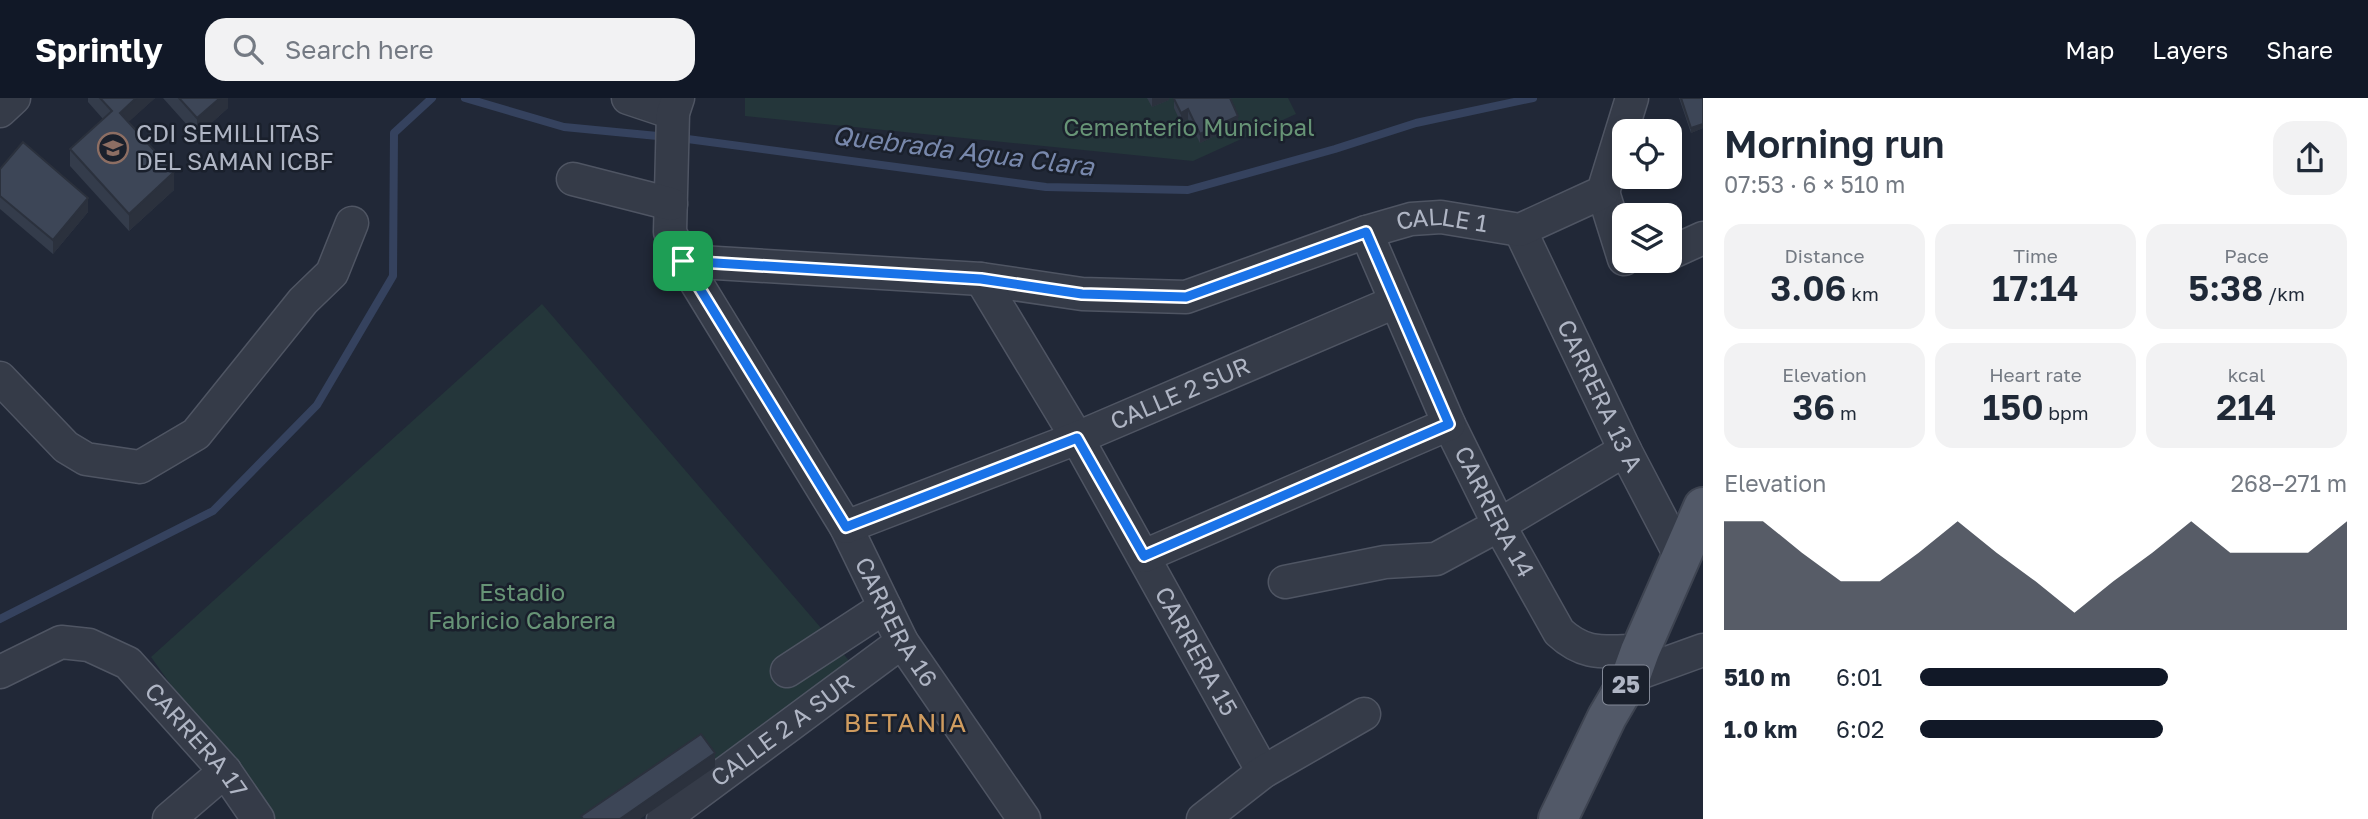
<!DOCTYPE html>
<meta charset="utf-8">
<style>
body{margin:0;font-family:"Golos Text",sans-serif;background:#f2f2f3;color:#1f2937;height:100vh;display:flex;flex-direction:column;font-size:26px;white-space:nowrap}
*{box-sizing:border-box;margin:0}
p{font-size:23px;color:#747a83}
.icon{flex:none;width:38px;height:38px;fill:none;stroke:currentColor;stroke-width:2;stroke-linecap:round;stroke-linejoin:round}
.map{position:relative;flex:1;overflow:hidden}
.details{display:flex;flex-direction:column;background:#fff;width:665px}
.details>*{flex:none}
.buttons{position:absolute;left:1612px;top:21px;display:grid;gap:14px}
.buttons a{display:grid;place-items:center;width:70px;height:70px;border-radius:14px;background:#fff;box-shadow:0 4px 10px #0003;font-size:35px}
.pin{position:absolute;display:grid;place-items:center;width:60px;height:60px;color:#fff;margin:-30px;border-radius:14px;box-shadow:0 4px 10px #0006}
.round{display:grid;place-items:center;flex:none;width:74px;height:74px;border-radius:21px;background:#f2f2f3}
.head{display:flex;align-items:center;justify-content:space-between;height:119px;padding:0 21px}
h1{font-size:38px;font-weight:600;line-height:52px}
.figures{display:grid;grid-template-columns:repeat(3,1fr);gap:10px;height:119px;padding:7px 21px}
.figures div{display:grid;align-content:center;border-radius:18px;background:#f2f2f3;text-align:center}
.figures b{font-size:35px;font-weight:600}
.figures small{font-size:19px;font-weight:400}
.figures p{font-size:19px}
.chart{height:196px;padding:14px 21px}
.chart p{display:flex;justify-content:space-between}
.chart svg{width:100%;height:126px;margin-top:7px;fill:#111827;opacity:.7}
ul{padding:0 21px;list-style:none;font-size:23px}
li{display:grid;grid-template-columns:112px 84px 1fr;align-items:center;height:52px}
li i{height:18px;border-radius:9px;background:#111827}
header{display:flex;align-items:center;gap:42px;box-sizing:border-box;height:98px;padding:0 35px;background:#111827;color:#fff}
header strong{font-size:33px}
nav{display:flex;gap:38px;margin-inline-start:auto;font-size:24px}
.search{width:490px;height:63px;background:#f2f2f3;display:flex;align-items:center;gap:18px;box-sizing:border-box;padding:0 24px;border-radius:21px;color:#747a83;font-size:26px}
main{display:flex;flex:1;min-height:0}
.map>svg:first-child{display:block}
.green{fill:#24363a}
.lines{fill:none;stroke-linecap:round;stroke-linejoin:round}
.stream{stroke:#35425e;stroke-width:8}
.minor-casing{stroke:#4f5563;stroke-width:35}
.major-casing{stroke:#3e4451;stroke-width:42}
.minor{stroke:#353b48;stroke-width:32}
.major{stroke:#525968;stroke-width:38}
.wall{fill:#343c4b}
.shaded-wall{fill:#2b313d}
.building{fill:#3d4657;stroke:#2b313d;stroke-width:2}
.route-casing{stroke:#fff;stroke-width:14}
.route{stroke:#1a73e8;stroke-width:9}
.labels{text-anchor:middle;stroke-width:5;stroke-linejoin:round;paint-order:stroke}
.shield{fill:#1a202c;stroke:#828896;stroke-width:2}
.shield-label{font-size:23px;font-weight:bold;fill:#afb5c4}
.park-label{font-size:24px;fill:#679476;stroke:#1a202c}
.poi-label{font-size:24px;fill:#afb5c4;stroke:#1a202c;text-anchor:start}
.street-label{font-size:24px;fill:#afb5c4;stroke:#1a202c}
.water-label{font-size:26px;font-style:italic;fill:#7888ac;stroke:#1a202c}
.neighbourhood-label{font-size:26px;letter-spacing:2px;fill:#d09c5f;stroke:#1a202c}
</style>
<header>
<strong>Sprintly</strong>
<div class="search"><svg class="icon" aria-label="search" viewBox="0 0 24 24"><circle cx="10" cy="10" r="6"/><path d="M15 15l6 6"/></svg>Search here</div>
<nav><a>Map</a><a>Layers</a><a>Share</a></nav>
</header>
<main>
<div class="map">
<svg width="1703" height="721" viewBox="0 0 1703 721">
<rect width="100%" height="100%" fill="#212837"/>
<!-- green -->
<path class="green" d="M 745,0 L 1288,0 L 1296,16 L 1193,63 L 745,18 Z
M 542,206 L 852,566 L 849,577 L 640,721 L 267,721 L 151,559 Z"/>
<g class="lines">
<!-- stream -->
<path class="stream" d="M 465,0 L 564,29 L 668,39
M 680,40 L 1046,89 L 1188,92 L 1335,51 L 1416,25 L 1533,0
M 0,521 L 213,413 L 317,307 L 393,178 L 394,35 L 432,0"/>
<!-- minor casing -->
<g class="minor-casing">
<g id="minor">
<path d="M 628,0 L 673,15"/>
<path id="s1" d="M 678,0 L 673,15 L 670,134 L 683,163 L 846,429 L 902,544 L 1024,721"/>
<path d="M 0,13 L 14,0"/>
<path d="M 573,81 L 671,106"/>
<path d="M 1603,94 L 1624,161"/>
<path id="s2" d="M 1520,132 L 1625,352 L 1682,461"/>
<path id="s3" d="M 1366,134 L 1449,326 L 1499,427 L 1559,534 C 1586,559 1605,553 1640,553"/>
<path d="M 1670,155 L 1703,140"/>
<path id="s4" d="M 683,163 L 981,181 L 1082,196 L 1186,199 L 1366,134 L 1411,121 L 1441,119 L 1520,132 L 1603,94 L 1632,0"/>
<path id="s5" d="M 981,181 L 1077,340 L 1263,674"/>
<path d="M 0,280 L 66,349 L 86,361 L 140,369 L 196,336 L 303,203 L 332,175 L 352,125"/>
<path id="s6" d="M 846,429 L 1077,340 L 1395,204"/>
<path d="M 1144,458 L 1449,326"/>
<path d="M 1285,484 L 1385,464 L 1436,461 L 1499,427 L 1625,352"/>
<path d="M 787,573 L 885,509"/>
<path id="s7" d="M 0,574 L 61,544 L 89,547 L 128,565 L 225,673 L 258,721"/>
<path d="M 1631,578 L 1703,552"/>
<path d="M 169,721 L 225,673"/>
<path id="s8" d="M 663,721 L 902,544"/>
<path d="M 1203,721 L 1263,674 L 1364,616"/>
</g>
</g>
<!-- major casing -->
<g class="major-casing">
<path id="major" d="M 1558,721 L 1607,619 L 1631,578 L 1640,553 L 1703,409"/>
</g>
<!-- minor -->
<use href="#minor" class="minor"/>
<!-- major -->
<use href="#major" class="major"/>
</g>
<!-- wall -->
<path class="wall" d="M 88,0 L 155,0 L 128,24 L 174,92 L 129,133 L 70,68 L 70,51 L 103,21 L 88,4 Z
M 163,0 L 228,0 L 228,10 L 197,38 Z
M 1147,0 L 1169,0 L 1169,2 L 1152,9 Z
M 1679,0 L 1703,0 L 1703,30 L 1691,35 Z
M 1174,1 L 1230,1 L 1238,27 L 1200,45 L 1188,21 L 1181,25 L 1174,10 Z
M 0,71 L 88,114 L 53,156 L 0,111 Z"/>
<!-- shaded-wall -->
<path class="shaded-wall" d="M 136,0 L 155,0 L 120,32 L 120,15 Z
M 220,0 L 228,0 L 228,10 L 197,38 L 197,20 Z
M 1152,0 L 1169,0 L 1169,2 L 1152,9 Z
M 1188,11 L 1188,21 L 1181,25 L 1181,15 Z
M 1238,18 L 1238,27 L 1200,45 L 1200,36 Z
M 1703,26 L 1703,30 L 1691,35 L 1691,30 Z
M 174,74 L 174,92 L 129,133 L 129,116 Z
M 88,100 L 88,114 L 53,156 L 53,142 Z
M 715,655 L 715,669 L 640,721 L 620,721 Z"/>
<!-- building -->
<path class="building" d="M 100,0 L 136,0 L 120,15 L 174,74 L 129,116 L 70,51 L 112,13 Z
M 179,0 L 220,0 L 197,20 Z
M 1175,0 L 1230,0 L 1238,18 L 1200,36 L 1188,11 L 1181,15 L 1174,1 Z
M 1681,0 L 1703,0 L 1703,26 L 1691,30 Z
M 23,44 L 88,100 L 53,142 L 0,98 L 0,71 Z
M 701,636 L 715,655 L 620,721 L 583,721 L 581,718 Z"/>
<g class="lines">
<!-- route casing -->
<g class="route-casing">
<path id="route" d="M 1366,134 L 1449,326 L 1144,458 L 1077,340 L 846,429 L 683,163 L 981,181 L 1082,196 L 1186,199 Z"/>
</g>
<!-- route -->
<use href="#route" class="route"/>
</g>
<!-- icons -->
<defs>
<g id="school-ring" transform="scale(1.575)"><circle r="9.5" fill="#1a202c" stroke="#8d6e63" stroke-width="1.5"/><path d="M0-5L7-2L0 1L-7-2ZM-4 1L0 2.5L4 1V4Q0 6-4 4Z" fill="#8d6e63"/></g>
</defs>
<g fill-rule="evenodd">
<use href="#school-ring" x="113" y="50"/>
</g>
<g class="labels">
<!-- shield labels -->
<rect class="shield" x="1603" y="567.5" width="46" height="39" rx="5"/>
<g class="shield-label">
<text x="1626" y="595">25</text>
</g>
<!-- park labels -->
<g class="park-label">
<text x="1189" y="38">Cementerio Municipal</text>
<text x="522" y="503">Estadio<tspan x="522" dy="28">Fabricio Cabrera</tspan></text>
</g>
<!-- poi labels -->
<g class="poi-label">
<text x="136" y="44">CDI SEMILLITAS<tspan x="136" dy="28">DEL SAMAN ICBF</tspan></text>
</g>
<!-- street labels -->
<g class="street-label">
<text dy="8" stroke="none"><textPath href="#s4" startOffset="774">CALLE 1</textPath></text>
<text dy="8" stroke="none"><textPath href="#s6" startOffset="360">CALLE 2 SUR</textPath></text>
<text dy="8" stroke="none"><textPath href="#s2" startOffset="184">CARRERA 13 A</textPath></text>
<text dy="8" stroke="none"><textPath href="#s3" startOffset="308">CARRERA 14</textPath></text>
<text dy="8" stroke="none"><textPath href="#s1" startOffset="586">CARRERA 16</textPath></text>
<text dy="8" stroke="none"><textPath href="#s5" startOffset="430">CARRERA 15</textPath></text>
<text dy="8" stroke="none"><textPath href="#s8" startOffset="149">CALLE 2 A SUR</textPath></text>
<text dy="8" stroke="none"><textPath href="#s7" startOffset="242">CARRERA 17</textPath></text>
</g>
<!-- water labels -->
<g class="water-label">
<text transform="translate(963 53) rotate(7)" y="9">Quebrada Agua Clara</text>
</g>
<!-- neighbourhood labels -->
<g class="neighbourhood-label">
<text x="906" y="634">BETANIA</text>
</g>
</g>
</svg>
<div class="buttons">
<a><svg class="icon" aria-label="locate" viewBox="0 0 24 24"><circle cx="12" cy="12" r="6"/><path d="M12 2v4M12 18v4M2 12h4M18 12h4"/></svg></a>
<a><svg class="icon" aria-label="layers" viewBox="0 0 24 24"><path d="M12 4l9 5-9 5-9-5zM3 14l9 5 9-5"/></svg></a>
</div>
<div class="pin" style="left:683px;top:163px;background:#1e9e55"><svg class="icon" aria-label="arrive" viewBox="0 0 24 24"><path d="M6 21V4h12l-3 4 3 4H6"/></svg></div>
</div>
<section class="details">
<div class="head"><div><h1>Morning run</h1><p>07:53 · 6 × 510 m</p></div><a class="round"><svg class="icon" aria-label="share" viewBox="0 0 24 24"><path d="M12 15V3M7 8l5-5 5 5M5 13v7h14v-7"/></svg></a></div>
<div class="figures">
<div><p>Distance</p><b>3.06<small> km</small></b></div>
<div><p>Time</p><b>17:14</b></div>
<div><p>Pace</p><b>5:38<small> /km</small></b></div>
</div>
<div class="figures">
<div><p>Elevation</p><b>36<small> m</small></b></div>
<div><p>Heart rate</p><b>150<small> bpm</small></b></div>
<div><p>kcal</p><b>214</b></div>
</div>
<div class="chart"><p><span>Elevation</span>268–271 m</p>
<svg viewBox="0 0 160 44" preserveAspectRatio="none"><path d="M0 44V6L10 6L20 17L30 27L40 27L50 17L60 6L70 17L80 27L90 38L100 27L110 17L120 6L130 17L140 17L150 17L160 6V44z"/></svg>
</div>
<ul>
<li><b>510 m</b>6:01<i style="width:58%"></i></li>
<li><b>1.0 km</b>6:02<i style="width:57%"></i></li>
</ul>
</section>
</main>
